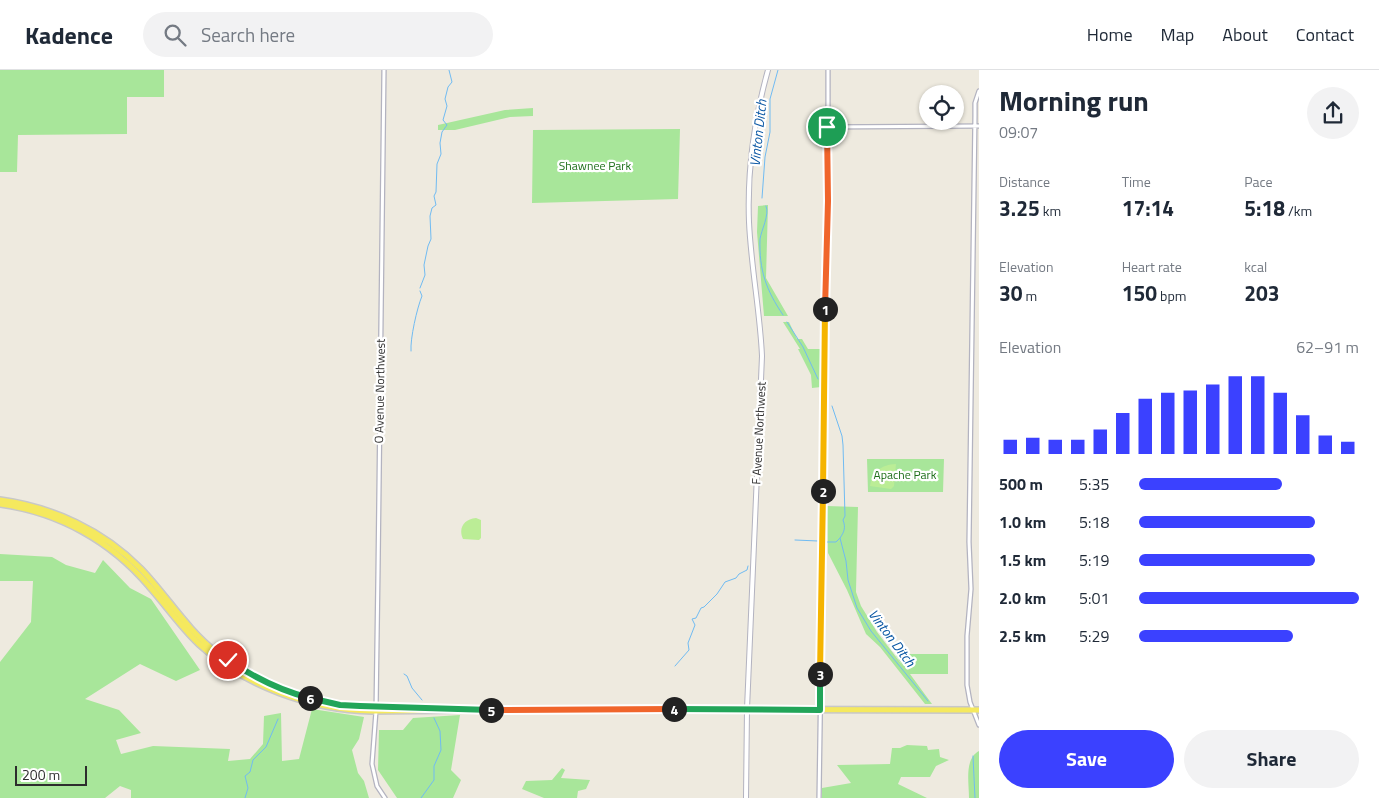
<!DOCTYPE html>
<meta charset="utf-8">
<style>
body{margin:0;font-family:"Titillium Web",sans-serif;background:#f2f2f3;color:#1f2937;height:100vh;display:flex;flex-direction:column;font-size:19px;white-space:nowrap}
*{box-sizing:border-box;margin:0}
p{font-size:16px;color:#747a83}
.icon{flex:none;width:28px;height:28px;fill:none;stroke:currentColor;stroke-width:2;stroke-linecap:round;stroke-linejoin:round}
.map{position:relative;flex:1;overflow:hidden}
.drawer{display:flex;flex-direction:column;background:#fff;width:400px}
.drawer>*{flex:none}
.fabs{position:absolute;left:919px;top:15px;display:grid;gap:10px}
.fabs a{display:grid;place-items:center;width:45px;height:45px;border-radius:50%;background:#fff;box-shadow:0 1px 4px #0004;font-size:25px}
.scale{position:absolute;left:15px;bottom:12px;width:72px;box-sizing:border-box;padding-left:5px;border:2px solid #2d2d2d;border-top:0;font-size:14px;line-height:18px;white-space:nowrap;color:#2d2d2d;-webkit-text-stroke:4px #fff;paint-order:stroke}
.pin{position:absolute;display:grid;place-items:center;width:42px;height:42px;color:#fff;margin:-21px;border:2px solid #fff;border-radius:50%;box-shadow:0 1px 5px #0007}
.km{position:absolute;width:25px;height:25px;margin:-12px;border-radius:50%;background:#222;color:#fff;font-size:14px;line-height:25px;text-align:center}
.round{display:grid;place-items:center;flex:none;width:52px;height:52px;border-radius:26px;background:#f2f2f3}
.headline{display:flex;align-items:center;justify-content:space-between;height:85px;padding:0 20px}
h1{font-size:28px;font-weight:700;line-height:38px}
.figures{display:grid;grid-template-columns:repeat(3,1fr);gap:8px;height:85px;padding:5px 20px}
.figures div{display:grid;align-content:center}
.figures b{font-size:21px;font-weight:700}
.figures small{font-size:14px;font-weight:400}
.figures p{font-size:14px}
.chart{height:140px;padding:10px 20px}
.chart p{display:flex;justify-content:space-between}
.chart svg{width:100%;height:90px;margin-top:5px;stroke:#3b41ff;stroke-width:6}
.cta{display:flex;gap:10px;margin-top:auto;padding:10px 20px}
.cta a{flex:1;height:58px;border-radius:30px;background:#3b41ff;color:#fff;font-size:20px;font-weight:700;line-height:58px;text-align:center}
.cta a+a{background:#f2f2f3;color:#1f2937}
ul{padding:0 20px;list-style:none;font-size:16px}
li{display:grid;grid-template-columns:80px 60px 1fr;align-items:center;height:38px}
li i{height:12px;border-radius:6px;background:#3b41ff}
header{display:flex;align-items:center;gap:30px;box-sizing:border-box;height:70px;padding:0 25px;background:#fff;border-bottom:1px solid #e0e1e3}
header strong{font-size:24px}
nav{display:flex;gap:28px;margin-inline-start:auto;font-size:18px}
.search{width:350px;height:45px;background:#f2f2f3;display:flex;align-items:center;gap:12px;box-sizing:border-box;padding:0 18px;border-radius:28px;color:#747a83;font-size:19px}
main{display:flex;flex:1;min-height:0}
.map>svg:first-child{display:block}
.green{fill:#a8e69a}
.pitch{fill:#bbed96}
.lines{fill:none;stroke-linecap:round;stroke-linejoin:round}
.stream{stroke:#70bbf2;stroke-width:1}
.tertiary-casing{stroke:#b3b3c0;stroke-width:5.5}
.secondary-casing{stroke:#b3b3c0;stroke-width:6}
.primary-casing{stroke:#c8c8c8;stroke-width:8}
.tertiary{stroke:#fff;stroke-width:3}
.secondary{stroke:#fff;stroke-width:4}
.primary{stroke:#f5e95e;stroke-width:5}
.split-1-casing{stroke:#fff;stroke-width:10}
.split-2-casing{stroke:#fff;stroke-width:10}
.split-3-casing{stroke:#fff;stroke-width:10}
.split-4-casing{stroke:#fff;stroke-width:10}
.split-5-casing{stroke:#fff;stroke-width:10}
.split-6-casing{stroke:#fff;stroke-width:10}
.split-7-casing{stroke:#fff;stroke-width:10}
.split-1{stroke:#f0652b;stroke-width:6}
.split-2{stroke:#f5b400;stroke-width:6}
.split-3{stroke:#f5b400;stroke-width:6}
.split-4{stroke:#22a559;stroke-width:6}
.split-5{stroke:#f0652b;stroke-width:6}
.split-6{stroke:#22a559;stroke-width:6}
.split-7{stroke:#22a559;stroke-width:6}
.labels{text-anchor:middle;stroke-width:4.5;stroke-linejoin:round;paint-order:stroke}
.park-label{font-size:12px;fill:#1d6e19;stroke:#fff}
.street-label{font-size:12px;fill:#2d2d2d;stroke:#fff}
.water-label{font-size:14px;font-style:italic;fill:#0a57a4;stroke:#fff}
</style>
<header>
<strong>Kadence</strong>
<div class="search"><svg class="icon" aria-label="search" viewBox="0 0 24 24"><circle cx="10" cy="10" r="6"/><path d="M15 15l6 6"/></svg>Search here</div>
<nav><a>Home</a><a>Map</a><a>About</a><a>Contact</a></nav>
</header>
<main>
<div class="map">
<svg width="979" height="728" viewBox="0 0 979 728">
<rect width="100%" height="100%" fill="#eeeadf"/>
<!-- green -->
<path class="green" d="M 0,0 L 164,0 L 164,27 L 127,27 L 127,64 L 18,65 L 17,102 L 0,102 Z
M 533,38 L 533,46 L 510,47 L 455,60 L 438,60 L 438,55 L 505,40 Z
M 680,59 L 678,129 L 532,133 L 533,60 Z
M 768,135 L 766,208 L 788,246 L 764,246 L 757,162 L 758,136 Z
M 783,252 L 789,252 L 797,269 L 802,269 L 808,279 L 821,279 L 821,317 L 812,318 L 811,305 L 798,279 L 800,279 Z
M 867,389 L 944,389 L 943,422 L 868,422 Z
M 827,436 L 858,437 L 856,522 L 861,536 L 877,562 L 903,596 L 895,584 L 948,584 L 948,604 L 910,604 L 932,634 L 925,634 L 880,577 L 866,564 L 847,520 L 828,483 Z
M 0,484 L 52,487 L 66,495 L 95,503 L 103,490 L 130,518 L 151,529 L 200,600 L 176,611 L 140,594 L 85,629 L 119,640 L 141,663 L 116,670 L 121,684 L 153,676 L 230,679 L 228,691 L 250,689 L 263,674 L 264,646 L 281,643 L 282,691 L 299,689 L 312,639 L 364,647 L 359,669 L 352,680 L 358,703 L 364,711 L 369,728 L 131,728 L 131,720 L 120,716 L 105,728 L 0,728 L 0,592 L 31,552 L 33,511 L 0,511 Z
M 460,645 L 451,700 L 461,710 L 453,728 L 397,728 L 378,700 L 379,660 L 403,660 L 413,648 Z
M 907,675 L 927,676 L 928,680 L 939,679 L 940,687 L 949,690 L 936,696 L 930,707 L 901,707 L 898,714 L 927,728 L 822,728 L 822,718 L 851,713 L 837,695 L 890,694 L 892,678 L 900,678 Z
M 979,681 L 979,728 L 969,728 C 969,713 964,689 979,681 Z
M 562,698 L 565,700 L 561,708 L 590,710 L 586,719 L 578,721 L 577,728 L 544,728 L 522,719 L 526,711 L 552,710 Z"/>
<!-- pitch -->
<path class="pitch" d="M 896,394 L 894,416 L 891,419 L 870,416 C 873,401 881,395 896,394 Z
M 476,448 L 481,450 L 481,468 L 479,470 L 463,469 C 458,458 464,449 476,448 Z"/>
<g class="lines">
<!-- stream -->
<path class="stream" d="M 762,128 L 765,87 L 770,62 L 770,29 L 778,0
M 766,136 C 770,144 761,161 760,169 C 759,200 766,220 783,245
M 420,218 L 425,205 L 424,195 L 428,176 L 431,169 L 430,146 L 432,138 L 436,135 L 434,126 L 436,122 L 437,94 L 441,84 L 440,73 L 442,62 L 447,55 L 443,50 L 447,36 L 445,29 L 448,17 L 452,12 L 449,0
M 787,252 L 803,277 L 818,309
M 411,281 C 410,269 417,238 422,226 L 420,221
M 832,336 L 842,366 L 843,375 L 845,446 L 843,450 C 846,458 844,462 840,468 L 846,491 L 848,510 L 857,538 L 871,561 L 928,631
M 795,470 L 818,471
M 827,472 L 836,472 L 840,468
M 675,596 L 689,580 L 688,573 L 695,555 L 692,549 L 696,548 L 701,538 L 704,537 L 717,524 L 725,512 L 736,508 L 739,504 L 747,500 L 748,496
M 404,604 L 407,606 L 412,618 L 422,630
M 973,686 L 975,728
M 245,728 L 248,718 L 245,706 L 250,702 L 253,690 L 266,677 L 278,649
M 421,728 L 434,710 L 434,696 L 441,680 L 440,661 L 434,648"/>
<!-- tertiary casing -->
<g class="tertiary-casing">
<path id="tertiary" d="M 384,0 L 378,502 L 376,641 L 372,694 L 377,716 L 385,728
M 979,21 L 975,33 L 975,46 L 969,472 L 971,519 L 967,566 L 967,615 L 970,632 L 979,655
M 827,57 L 979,56
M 819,728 L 828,131 L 828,0"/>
</g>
<!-- secondary casing -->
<g class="secondary-casing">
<path id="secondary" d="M 746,728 L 747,639 L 762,286 C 760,241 751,197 749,152 C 747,100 754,50 768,0"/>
</g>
<!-- primary casing -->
<g class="primary-casing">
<path id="primary" d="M 0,430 C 52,437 103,460 141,499 C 167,526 186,559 217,583 C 257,613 310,634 361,637 C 382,638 404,636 425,638
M 0,434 C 59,442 111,471 149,516 C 166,535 180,556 199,574 C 243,615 311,640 372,641 L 570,639 L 979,640"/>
</g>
<!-- tertiary -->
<use href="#tertiary" class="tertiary"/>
<!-- secondary -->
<use href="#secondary" class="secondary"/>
<!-- primary -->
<use href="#primary" class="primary"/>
</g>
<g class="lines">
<!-- split-1 casing -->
<g class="split-1-casing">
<path id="split-1" d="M 825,239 L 828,131 L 827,57"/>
</g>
<!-- split-2 casing -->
<g class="split-2-casing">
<path id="split-2" d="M 823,421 L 825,239"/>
</g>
<!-- split-3 casing -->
<g class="split-3-casing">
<path id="split-3" d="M 820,604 L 823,421"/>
</g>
<!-- split-4 casing -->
<g class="split-4-casing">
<path id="split-4" d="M 674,639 L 820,640 L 820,604"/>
</g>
<!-- split-5 casing -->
<g class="split-5-casing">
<path id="split-5" d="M 491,640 L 674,639"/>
</g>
<!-- split-6 casing -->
<g class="split-6-casing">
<path id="split-6" d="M 310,628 L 340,635 L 360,636 L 491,640"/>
</g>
<!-- split-7 casing -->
<g class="split-7-casing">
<path id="split-7" d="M 228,590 C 252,606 281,621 310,628"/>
</g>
<!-- split-1 -->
<use href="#split-1" class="split-1"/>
<!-- split-2 -->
<use href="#split-2" class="split-2"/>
<!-- split-3 -->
<use href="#split-3" class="split-3"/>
<!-- split-4 -->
<use href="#split-4" class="split-4"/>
<!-- split-5 -->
<use href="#split-5" class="split-5"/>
<!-- split-6 -->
<use href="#split-6" class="split-6"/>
<!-- split-7 -->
<use href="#split-7" class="split-7"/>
</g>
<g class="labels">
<!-- park labels -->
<g class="park-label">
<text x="595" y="100">Shawnee Park</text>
<text x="905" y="409">Apache Park</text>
</g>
<!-- street labels -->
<g class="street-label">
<text transform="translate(380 321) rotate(-89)" y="4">O Avenue Northwest</text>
<text transform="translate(759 363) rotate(-87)" y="4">F Avenue Northwest</text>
</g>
<!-- water labels -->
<g class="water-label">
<text transform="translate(758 63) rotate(-84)" y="5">Vinton Ditch</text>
<text transform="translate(892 568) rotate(53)" y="5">Vinton Ditch</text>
</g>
</g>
</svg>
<div class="fabs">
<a><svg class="icon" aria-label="locate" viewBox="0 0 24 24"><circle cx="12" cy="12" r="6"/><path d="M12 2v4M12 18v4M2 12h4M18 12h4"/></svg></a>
</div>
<div class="scale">200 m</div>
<div class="pin" style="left:827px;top:57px;background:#1e9e55"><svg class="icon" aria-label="arrive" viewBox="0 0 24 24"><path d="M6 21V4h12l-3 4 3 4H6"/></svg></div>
<div class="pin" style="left:228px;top:590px;background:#d93025"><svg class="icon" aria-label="check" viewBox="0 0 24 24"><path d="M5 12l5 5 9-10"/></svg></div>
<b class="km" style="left:825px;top:239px">1</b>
<b class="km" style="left:823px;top:421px">2</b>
<b class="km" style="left:820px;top:604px">3</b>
<b class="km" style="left:674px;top:639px">4</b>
<b class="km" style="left:491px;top:640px">5</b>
<b class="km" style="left:310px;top:628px">6</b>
</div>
<section class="drawer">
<div class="headline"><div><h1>Morning run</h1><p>09:07</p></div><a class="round"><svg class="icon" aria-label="share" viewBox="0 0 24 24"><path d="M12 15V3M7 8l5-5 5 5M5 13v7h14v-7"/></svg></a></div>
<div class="figures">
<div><p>Distance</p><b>3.25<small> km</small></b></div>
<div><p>Time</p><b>17:14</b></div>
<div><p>Pace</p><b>5:18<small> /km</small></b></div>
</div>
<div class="figures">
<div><p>Elevation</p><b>30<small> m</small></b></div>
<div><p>Heart rate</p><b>150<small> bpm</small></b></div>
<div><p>kcal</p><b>203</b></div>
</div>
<div class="chart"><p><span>Elevation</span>62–91 m</p>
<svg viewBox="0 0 160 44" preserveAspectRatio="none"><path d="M5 44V37M15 44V36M25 44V37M35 44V37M45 44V32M55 44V24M65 44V17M75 44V14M85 44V13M95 44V10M105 44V6M115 44V6M125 44V14M135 44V25M145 44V35M155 44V38"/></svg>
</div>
<ul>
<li><b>500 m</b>5:35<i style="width:65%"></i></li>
<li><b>1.0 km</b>5:18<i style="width:80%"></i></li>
<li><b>1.5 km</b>5:19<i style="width:80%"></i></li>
<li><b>2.0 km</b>5:01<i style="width:100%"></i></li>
<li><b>2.5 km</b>5:29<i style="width:70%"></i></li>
</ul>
<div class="cta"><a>Save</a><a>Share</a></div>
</section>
</main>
